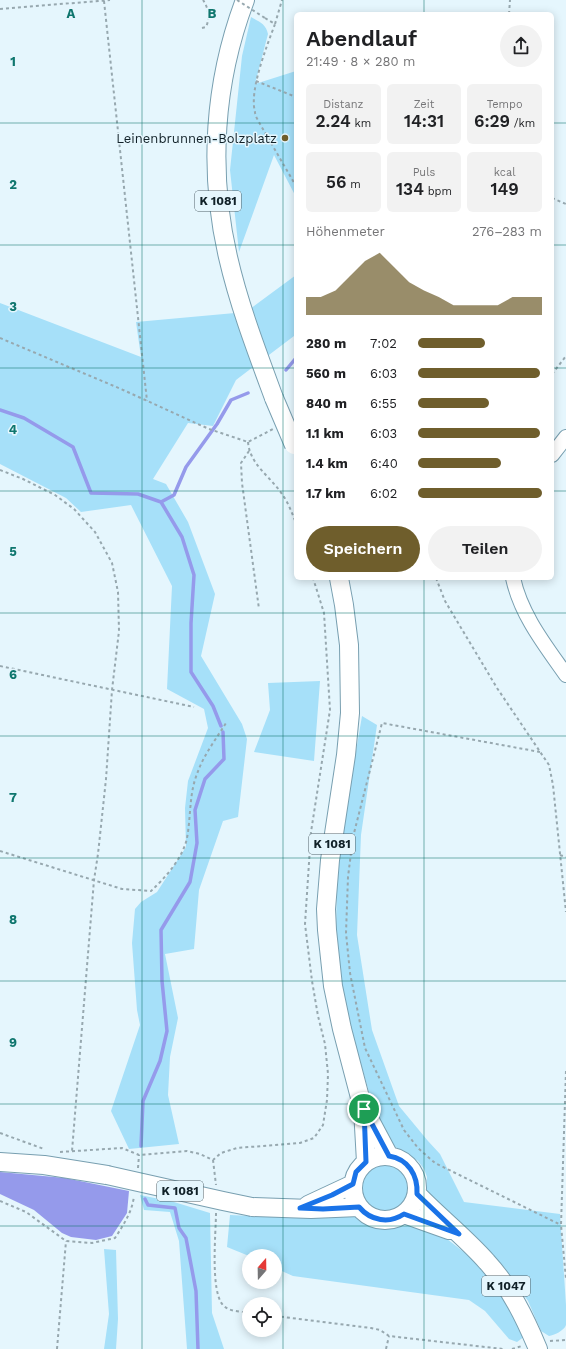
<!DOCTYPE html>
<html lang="de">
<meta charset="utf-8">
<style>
body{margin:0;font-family:"Work Sans",sans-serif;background:#f2f2f2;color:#202124;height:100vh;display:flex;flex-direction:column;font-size:15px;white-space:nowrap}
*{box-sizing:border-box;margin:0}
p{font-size:13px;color:#757577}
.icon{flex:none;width:22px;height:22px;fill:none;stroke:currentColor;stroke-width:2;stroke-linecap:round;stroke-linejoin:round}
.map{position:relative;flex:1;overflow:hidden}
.panel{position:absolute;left:294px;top:12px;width:260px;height:568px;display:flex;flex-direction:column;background:#fff;border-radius:6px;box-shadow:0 2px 10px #0003}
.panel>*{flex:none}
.needle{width:26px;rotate:20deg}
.fabs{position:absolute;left:242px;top:1249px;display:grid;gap:8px}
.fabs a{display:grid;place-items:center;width:40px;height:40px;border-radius:50%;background:#fff;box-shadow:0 2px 10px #0003;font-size:20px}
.pin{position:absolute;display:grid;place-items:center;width:34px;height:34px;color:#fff;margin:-17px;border:2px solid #fff;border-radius:50%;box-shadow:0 1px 4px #0007}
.round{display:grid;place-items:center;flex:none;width:42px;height:42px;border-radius:21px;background:#f2f2f2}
.headline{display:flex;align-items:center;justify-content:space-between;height:68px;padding:0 12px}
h1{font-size:22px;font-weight:600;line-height:30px}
.metrics{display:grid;grid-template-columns:repeat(3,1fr);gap:6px;height:68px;padding:4px 12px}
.metrics div{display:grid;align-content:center;border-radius:6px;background:#f2f2f2;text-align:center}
.metrics b{font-size:17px;font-weight:600}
.metrics small{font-size:11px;font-weight:400}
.metrics p{font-size:11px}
.chart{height:112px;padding:8px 12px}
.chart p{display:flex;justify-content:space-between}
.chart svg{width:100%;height:72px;margin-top:4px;fill:#6f5e2c;opacity:.7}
.primary-button{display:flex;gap:8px;margin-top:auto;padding:8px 12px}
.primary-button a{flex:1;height:46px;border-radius:24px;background:#6f5e2c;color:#fff;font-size:16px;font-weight:600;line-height:46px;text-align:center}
.primary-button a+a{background:#f2f2f2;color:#202124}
ul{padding:0 12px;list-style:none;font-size:13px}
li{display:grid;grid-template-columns:64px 48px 1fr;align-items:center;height:30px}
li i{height:10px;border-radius:5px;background:#6f5e2c}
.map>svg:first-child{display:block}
.green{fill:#a6e0f9}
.water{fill:#959aeb}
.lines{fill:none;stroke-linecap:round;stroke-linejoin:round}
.stream{stroke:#959aeb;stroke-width:3.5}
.minor-casing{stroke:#789fb0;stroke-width:16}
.major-casing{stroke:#789fb0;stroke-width:20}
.path{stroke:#97a8af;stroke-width:2;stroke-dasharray:3 3;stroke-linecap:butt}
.minor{stroke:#fff;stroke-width:14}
.major{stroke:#fff;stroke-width:18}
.major-bridge-casing{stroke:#789fb0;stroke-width:20;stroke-linecap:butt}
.path-bridge{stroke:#97a8af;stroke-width:2;stroke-dasharray:3 3;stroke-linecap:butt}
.major-bridge{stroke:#fff;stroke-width:18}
.route-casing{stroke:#fff;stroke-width:8}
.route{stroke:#1a73e8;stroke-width:5}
.grid{fill:none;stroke:#0f766e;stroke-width:1;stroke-opacity:0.55}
.poi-dot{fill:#6f5e2c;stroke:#e5f6fd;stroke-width:1.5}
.labels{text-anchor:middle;stroke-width:3;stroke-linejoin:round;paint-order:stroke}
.shield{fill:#e5f6fd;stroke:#516168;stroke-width:1}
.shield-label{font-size:12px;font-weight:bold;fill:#112128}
.poi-label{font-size:13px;fill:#112128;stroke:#e5f6fd;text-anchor:end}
.grid-label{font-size:13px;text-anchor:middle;font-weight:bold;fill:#0f766e;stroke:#e5f6fd;stroke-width:3;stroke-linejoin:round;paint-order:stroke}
</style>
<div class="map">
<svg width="566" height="1349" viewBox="0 0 566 1349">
<rect width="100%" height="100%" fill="#e5f6fd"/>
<!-- green -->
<path class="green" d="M 251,17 C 260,22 266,24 268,34 L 255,84 L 296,71 L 296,197 L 274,155 L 239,252 L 230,170 L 242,56 Z
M 296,275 L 296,336 L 294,336 L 236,380 L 213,426 L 188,423 L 153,479 L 166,484 L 188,522 L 215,594 L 201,656 L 242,724 L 247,739 L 238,817 L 223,821 L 199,890 L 194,949 L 165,954 L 178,1018 L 170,1057 L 168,1095 L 179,1144 L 129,1149 L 111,1111 L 140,1025 L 137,1010 L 132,943 L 135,909 L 141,902 L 157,892 L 186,847 L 185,808 L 188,781 L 208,728 L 204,709 L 167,689 L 172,586 L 131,505 L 81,512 L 66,498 L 0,464 L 0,303 L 141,357 L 136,322 L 246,312 Z
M 320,681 L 314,761 L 254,752 L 270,710 L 268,683 Z
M 362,716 L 377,725 L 361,835 L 357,935 L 372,1030 L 399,1106 L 428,1141 L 440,1154 L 464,1202 L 560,1214 L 566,1305 L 566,1325 C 564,1331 554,1335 549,1336 L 541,1331 L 528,1301 L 504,1267 L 478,1239 L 440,1209 L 430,1196 L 426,1188 L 427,1177 L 424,1169 L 418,1161 L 391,1144 L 375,1113 L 358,1054 L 341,985 L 336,934 L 337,874 L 344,822 Z
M359 1188a26 26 0 1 1 52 0a26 26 0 1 1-52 0Z
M 140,1195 L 174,1202 L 210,1213 L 212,1313 L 224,1349 L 187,1349 L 179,1241 L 170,1212 L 144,1210 Z
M 346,1213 L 355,1216 L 365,1222 L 379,1228 L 391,1228 L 417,1224 L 442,1235 L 474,1260 L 502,1291 L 525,1336 L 517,1342 L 509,1339 L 485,1311 L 469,1300 L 293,1276 L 275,1268 L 275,1256 L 249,1256 L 227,1247 L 230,1215 L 274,1217 Z
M 104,1249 L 116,1250 L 118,1319 L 116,1349 L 104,1349 L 109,1314 Z"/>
<!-- water -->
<path class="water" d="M 0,1172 L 65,1178 L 129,1191 L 127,1213 L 112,1236 L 96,1240 L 71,1237 L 62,1233 L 34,1210 L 0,1194 Z"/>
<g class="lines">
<!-- stream -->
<path class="stream" d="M 286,370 L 296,358
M 0,410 L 24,418 L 73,447 L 91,493 L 138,494 L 161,502 L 182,537 L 194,575 L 191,623 L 191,672 L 213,706 L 221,726
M 161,502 L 174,495 L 186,467 L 217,424 L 231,400 L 248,393
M 141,1146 L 143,1101 L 160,1061 L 167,1031 L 162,981 L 161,930 L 190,882 L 197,843 L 195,810 L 205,779 L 224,759 L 223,732
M 145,1199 L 148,1205 L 175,1208 L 179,1228 L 186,1238 L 196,1291 L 198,1349"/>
<!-- minor casing -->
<g class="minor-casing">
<path id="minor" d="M 552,455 L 566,437
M 513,578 C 521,615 545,645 566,675"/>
</g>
<!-- major casing -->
<g class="major-casing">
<path id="major" d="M 245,0 C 214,82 208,171 228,257 C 239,305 257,352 274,398
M 339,578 L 344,605 L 349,645 L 350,713 L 346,755 L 330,860 L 326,909 L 327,930 L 333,986 L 342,1029 L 363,1109 L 366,1162
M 365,1111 L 389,1156
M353 1188a32 32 0 1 1 64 0a32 32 0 1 1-64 0Z
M 0,1162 L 44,1165 L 107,1175
M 417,1194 C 439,1217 466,1238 487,1262 C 510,1287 525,1318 538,1349
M 308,1205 L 353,1184
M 252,1207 L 311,1209 L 359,1207
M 404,1214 L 449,1230"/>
</g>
<!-- path -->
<path class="path" d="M 104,1 L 147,401
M 0,9 L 110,0
M 509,14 L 510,0
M 265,18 L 275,24 C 267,46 249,90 255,112 C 255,116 258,120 260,124 L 296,186
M 275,24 L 282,0
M 202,28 L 206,27 C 210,18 209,9 203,0
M 256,81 L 296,97
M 552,198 L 566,204
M 0,338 L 121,389 L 209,429 L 248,442 L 273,429
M 552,374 L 566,356
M 248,442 C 250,465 270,476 282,494 C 288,502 292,513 296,523
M 249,451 L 241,463 L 242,483 L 259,609
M 0,470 L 23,479 L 55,495 L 74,509 L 95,532 L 112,563 L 118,592 L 119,631 L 112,690 L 106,779 L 98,854 L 94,880 L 72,1151
M 436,578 L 445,601 L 497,688 L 549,765 L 553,785 L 566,912
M 0,666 L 194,707
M 540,752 L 382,723 L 353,837 L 348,877 L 346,933 L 350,973 L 365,1048 L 404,1130 L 418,1148 L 435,1163 L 561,1225
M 0,851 L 122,889 L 151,891 C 165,878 183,858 187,838 C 191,817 189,794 197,774 C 203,756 216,739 226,723
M 560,855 L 566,857
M 566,1071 L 561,1225 L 566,1279
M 0,1133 L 44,1149
M 60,1152 L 122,1148 L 139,1155 L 187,1151 L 200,1154 L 213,1160 L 221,1153 L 237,1148 L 300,1143 L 314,1138 L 323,1125 L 327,1100 L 328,1074 L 325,1044 L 318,1016 L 312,981 L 305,924 L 311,832 L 330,710 L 324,613 L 313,578
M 213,1160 L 216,1185
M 138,1168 L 139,1155
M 0,1201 L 26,1212 L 66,1241 L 92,1243 L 115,1238 C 124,1224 132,1212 134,1196
M 216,1213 C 216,1232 210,1291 223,1305 C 229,1312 240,1311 249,1313
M 275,1316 L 371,1328 L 380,1330 L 389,1336 L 503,1349
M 550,1341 L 566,1340
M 57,1349 L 66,1241
M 386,1349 L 389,1336
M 512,1349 L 522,1346"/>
<!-- minor -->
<use href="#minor" class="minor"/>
<!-- major -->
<use href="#major" class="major"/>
<!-- major-bridge casing -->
<g class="major-bridge-casing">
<path id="major-bridge" d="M 274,398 L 294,445
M 107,1175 L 223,1201 L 252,1207"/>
</g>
<!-- path-bridge -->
<path class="path-bridge" d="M 237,0 L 265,18"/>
<!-- major-bridge -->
<use href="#major-bridge" class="major-bridge"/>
</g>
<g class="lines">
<!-- route casing -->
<g class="route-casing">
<path id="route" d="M 364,1109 L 389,1156 C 408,1159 418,1175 417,1194 L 459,1234 L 404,1214 C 389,1224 371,1221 359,1207 L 323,1209 L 300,1208 L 332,1195 L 353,1184 L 356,1172 L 366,1162 Z"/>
</g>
<!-- route -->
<use href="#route" class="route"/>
</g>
<!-- grid -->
<path class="grid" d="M 142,0 L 142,1349M 283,0 L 283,1349M 424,0 L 424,14M 0,123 L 296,123M 552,123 L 566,123M 0,245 L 296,245M 552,245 L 566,245M 0,368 L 296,368M 552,368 L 566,368M 0,491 L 296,491M 552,491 L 566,491M 424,578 L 424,1349M 0,613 L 566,613M 0,736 L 566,736M 0,858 L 566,858M 0,981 L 566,981M 0,1104 L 566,1104M 0,1226 L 566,1226"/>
<!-- markers -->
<circle class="poi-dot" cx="285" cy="138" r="4"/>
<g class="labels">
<!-- shield labels -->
<g class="shield">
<rect x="195" y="191" width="46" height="20" rx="3"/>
<rect x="309" y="834" width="46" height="20" rx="3"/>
<rect x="157" y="1181" width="46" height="20" rx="3"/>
<rect x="482" y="1276" width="48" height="20" rx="3"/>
</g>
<g class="shield-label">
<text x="218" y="205">K 1081</text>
<text x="332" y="848">K 1081</text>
<text x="180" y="1195">K 1081</text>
<text x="506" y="1290">K 1047</text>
</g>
<!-- poi labels -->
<g class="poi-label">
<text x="277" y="143">Leinenbrunnen-Bolzplatz</text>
</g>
</g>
<g class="grid-label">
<text x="71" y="18">A</text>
<text x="212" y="18">B</text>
<text x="13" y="66">1</text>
<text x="13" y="189">2</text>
<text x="13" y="311">3</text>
<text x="13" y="434">4</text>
<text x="13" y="556">5</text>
<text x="13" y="679">6</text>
<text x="13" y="802">7</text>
<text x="13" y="924">8</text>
<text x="13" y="1047">9</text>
</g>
</svg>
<div class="fabs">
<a><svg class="needle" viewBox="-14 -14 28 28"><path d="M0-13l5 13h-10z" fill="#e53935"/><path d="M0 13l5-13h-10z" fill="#757577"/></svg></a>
<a><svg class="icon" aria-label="locate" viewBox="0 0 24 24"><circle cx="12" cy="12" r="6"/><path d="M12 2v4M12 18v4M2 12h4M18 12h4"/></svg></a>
</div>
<div class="pin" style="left:364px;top:1109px;background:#1e9e55"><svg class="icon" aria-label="arrive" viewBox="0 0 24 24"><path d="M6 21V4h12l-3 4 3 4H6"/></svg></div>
<section class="panel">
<div class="headline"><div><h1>Abendlauf</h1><p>21:49 · 8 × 280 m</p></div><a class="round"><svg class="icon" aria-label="share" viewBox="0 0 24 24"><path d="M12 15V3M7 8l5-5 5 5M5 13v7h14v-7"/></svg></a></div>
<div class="metrics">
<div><p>Distanz</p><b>2.24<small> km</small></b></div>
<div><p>Zeit</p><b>14:31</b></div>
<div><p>Tempo</p><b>6:29<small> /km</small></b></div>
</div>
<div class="metrics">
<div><b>56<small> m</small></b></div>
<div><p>Puls</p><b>134<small> bpm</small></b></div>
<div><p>kcal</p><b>149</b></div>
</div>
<div class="chart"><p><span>Höhenmeter</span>276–283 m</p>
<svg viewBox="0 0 160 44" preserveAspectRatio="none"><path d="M0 44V33L10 33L20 29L30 20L40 11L50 6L60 15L70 24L80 29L90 33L100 38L110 38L120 38L130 38L140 33L150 33L160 33V44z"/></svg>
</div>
<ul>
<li><b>280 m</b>7:02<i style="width:54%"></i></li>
<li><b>560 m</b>6:03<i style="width:98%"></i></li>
<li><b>840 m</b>6:55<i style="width:57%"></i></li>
<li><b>1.1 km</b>6:03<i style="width:98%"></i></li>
<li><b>1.4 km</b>6:40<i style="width:67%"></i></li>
<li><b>1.7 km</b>6:02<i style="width:100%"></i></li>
</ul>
<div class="primary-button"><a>Speichern</a><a>Teilen</a></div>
</section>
</div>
